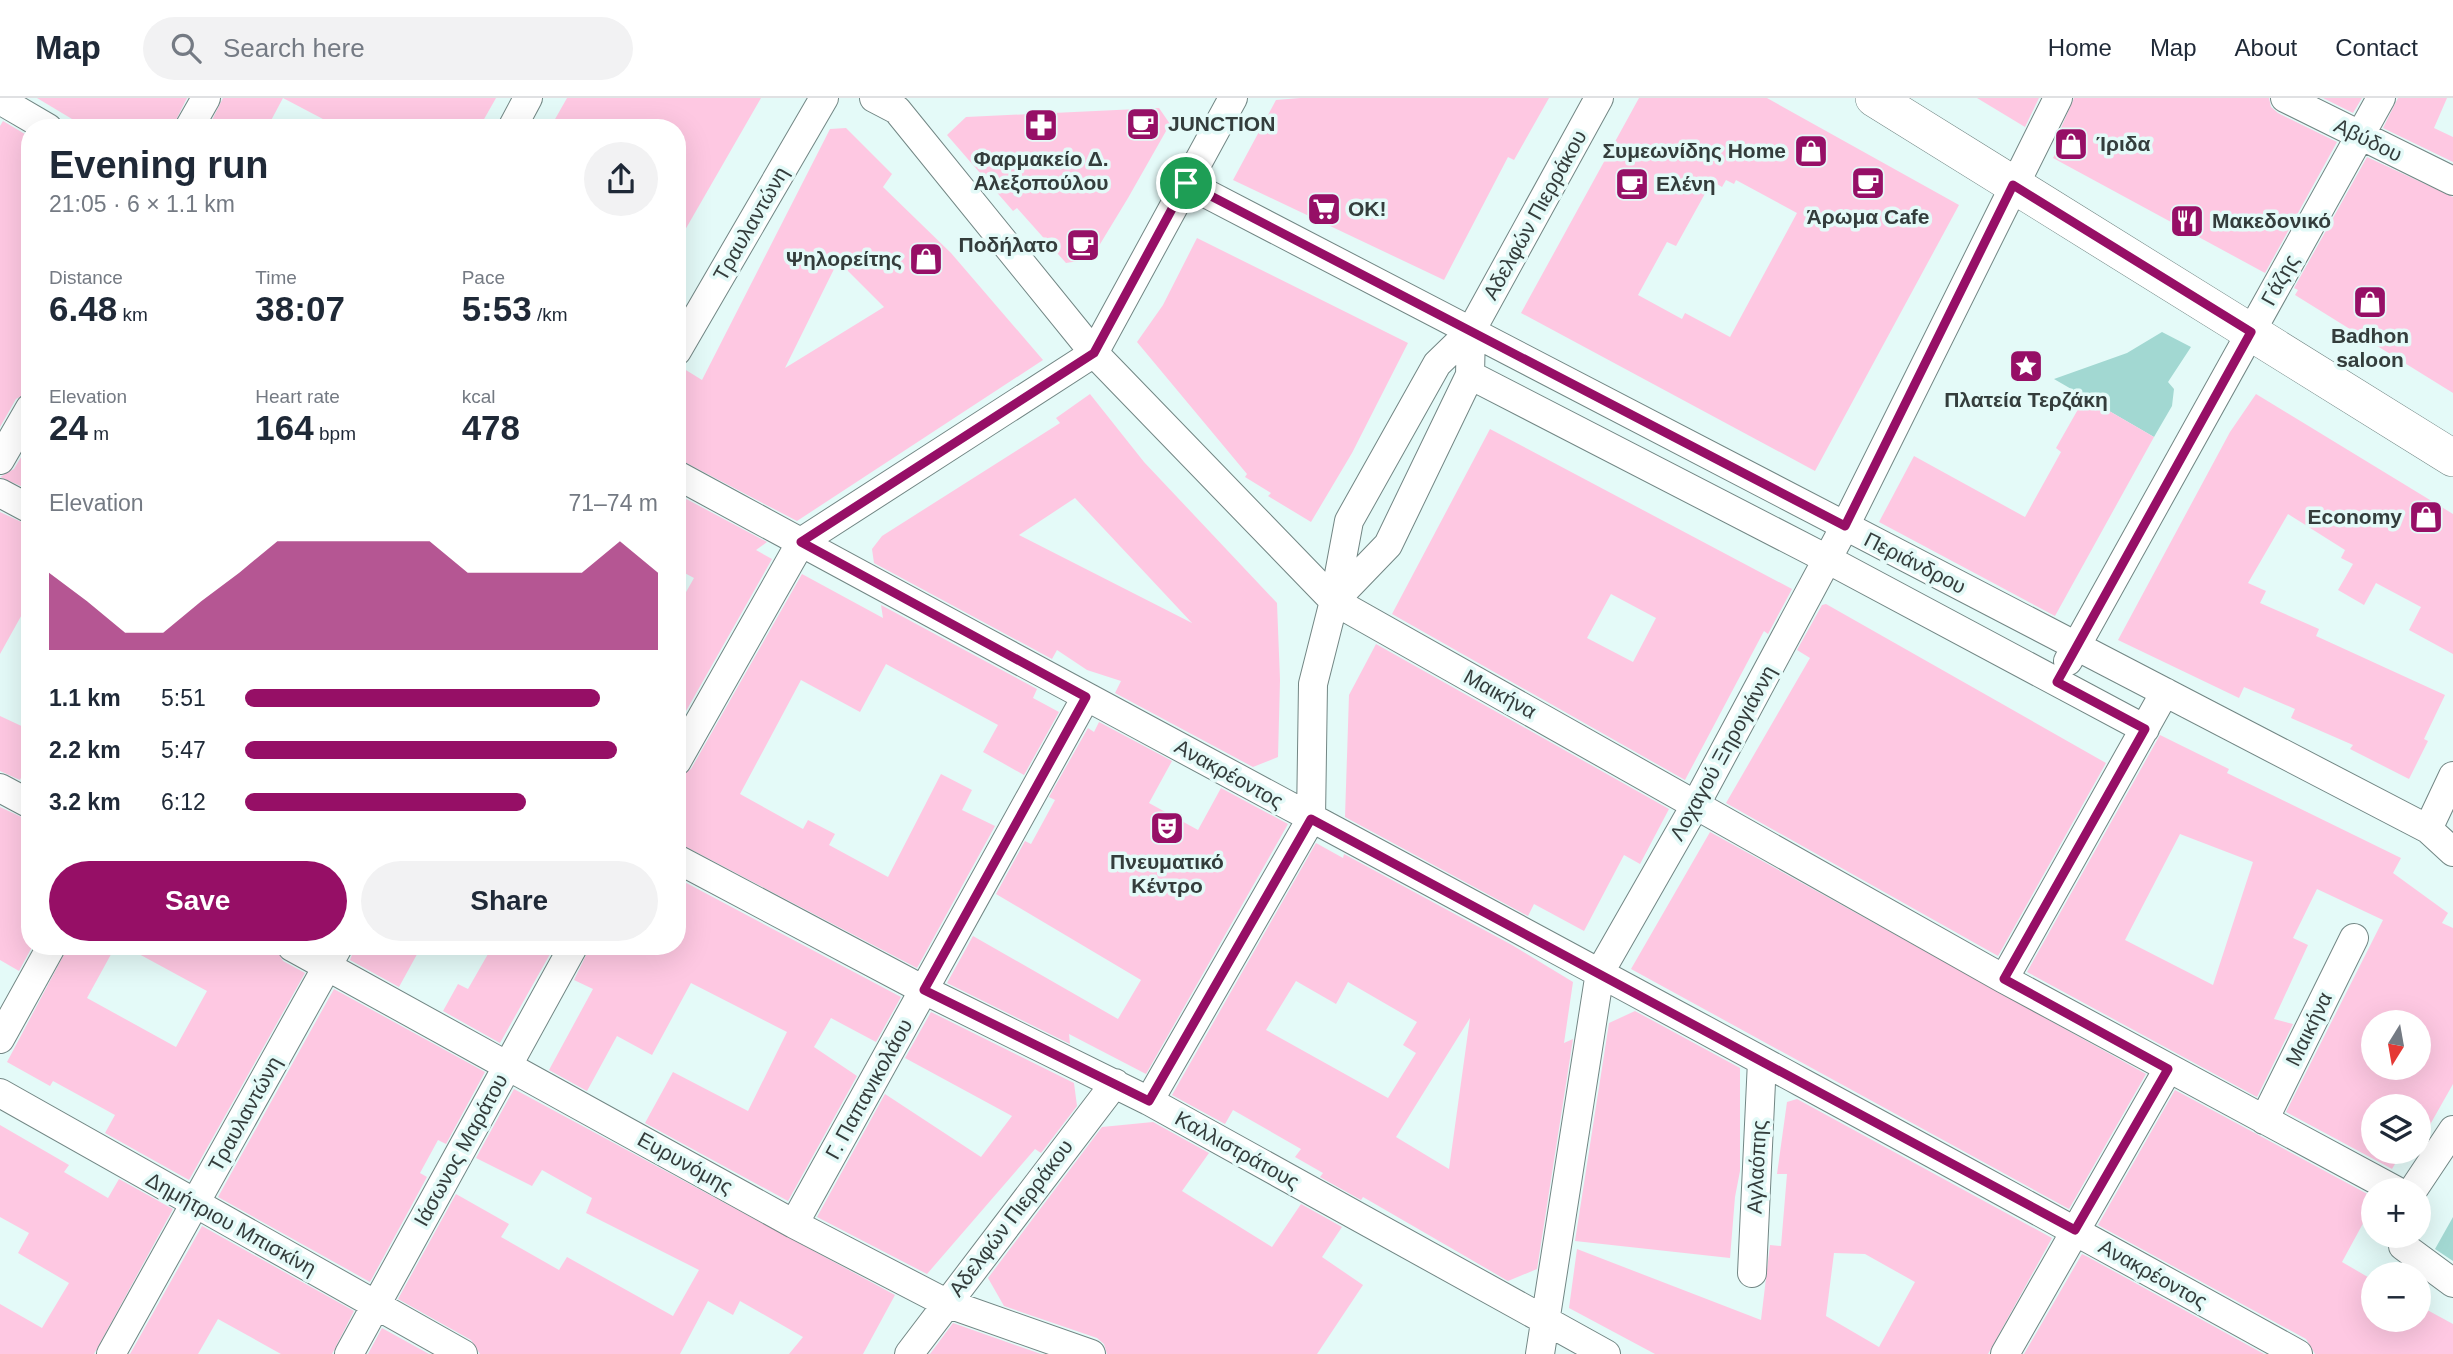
<!DOCTYPE html>
<meta charset="utf-8">
<style>
body{margin:0;font-family:Arial,sans-serif;background:#f2f2f3;color:#1f2937;height:100vh;display:flex;flex-direction:column;font-size:26px;white-space:nowrap}
*{box-sizing:border-box;margin:0}
p{font-size:23px;color:#747a83}
.icon{flex:none;width:38px;height:38px;fill:none;stroke:currentColor;stroke-width:2;stroke-linecap:round;stroke-linejoin:round}
.map{position:relative;flex:1;overflow:hidden}
.side{position:absolute;left:21px;top:21px;width:665px;height:836px;display:flex;flex-direction:column;background:#fff;border-radius:28px;box-shadow:0 7px 28px #0002}
.side>*{flex:none}
.needle{width:46px;rotate:191deg}
.fabs{position:absolute;left:2361px;top:912px;display:grid;gap:14px}
.fabs a{display:grid;place-items:center;width:70px;height:70px;border-radius:50%;background:#fff;box-shadow:0 7px 28px #0002;font-size:35px}
.pin{position:absolute;display:grid;place-items:center;width:60px;height:60px;color:#fff;margin:-30px;border:4px solid #fff;border-radius:50%;box-shadow:0 2px 7px #0007}
.round{display:grid;place-items:center;flex:none;width:74px;height:74px;border-radius:37px;background:#f2f2f3}
.headline{display:flex;align-items:center;justify-content:space-between;height:119px;padding:0 28px}
h1{font-size:38px;font-weight:600;line-height:52px}
.stats{display:grid;grid-template-columns:repeat(3,1fr);gap:10px;height:119px;padding:7px 28px}
.stats div{display:grid;align-content:center}
.stats b{font-size:35px;font-weight:600}
.stats small{font-size:19px;font-weight:400}
.stats p{font-size:19px}
.chart{height:196px;padding:14px 28px}
.chart p{display:flex;justify-content:space-between}
.chart svg{width:100%;height:126px;margin-top:7px;fill:#960f66;opacity:.7}
.cta{display:flex;gap:14px;margin-top:auto;padding:14px 28px}
.cta a{flex:1;height:80px;border-radius:42px;background:#960f66;color:#fff;font-size:28px;font-weight:600;line-height:80px;text-align:center}
.cta a+a{background:#f2f2f3;color:#1f2937}
ul{padding:0 28px;list-style:none;font-size:23px}
li{display:grid;grid-template-columns:112px 84px 1fr;align-items:center;height:52px}
li i{height:18px;border-radius:9px;background:#960f66}
header{display:flex;align-items:center;gap:42px;box-sizing:border-box;height:98px;padding:0 35px;background:#fff;border-bottom:2px solid #e0e1e3}
header strong{font-size:33px}
nav{display:flex;gap:38px;margin-inline-start:auto;font-size:24px}
.search{width:490px;height:63px;background:#f2f2f3;display:flex;align-items:center;gap:18px;box-sizing:border-box;padding:0 24px;border-radius:38px;color:#747a83;font-size:26px}
.map>svg:first-child{display:block}
.green{fill:#a2d8d2}
.building{fill:#fec8e2;fill-rule:evenodd}
.lines{fill:none;stroke-linecap:round;stroke-linejoin:round}
.minor-casing{stroke:#728684;stroke-width:30}
.tertiary-casing{stroke:#728684;stroke-width:38}
.minor{stroke:#fff;stroke-width:28}
.tertiary{stroke:#fff;stroke-width:37}
.route-casing{stroke:#fff;stroke-width:14}
.route{stroke:#960f66;stroke-width:9}
.labels{text-anchor:middle;stroke-width:7;stroke-linejoin:round;paint-order:stroke}
.poi-label{font-size:21px;font-weight:bold;fill:#343d3c;stroke:#e4faf8;text-anchor:start}
.street-label{font-size:21px;fill:#343d3c;stroke:#e4faf8}
</style>
<header>
<strong>Map</strong>
<div class="search"><svg class="icon" aria-label="search" viewBox="0 0 24 24"><circle cx="10" cy="10" r="6"/><path d="M15 15l6 6"/></svg>Search here</div>
<nav><a>Home</a><a>Map</a><a>About</a><a>Contact</a></nav>
</header>
<div class="map">
<svg width="2453" height="1256" viewBox="0 0 2453 1256">
<rect width="100%" height="100%" fill="#e4faf8"/>
<!-- green -->
<path class="green" d="M 2162,234 L 2191,249 L 2168,284 L 2174,291 L 2172,308 L 2154,339 L 2054,281 L 2127,255 Z
M 2453,1119 L 2453,1163 L 2435,1151 Z"/>
<!-- building -->
<path class="building" d="M 37,0 L 187,0 L 172,30 L 87,30 Z
M 223,0 L 496,0 L 479,30 L 340,30 L 283,0 L 267,30 L 208,30 Z
M 567,0 L 761,0 L 677,146 L 677,30 L 550,30 Z
M 1300,0 L 1549,0 L 1514,62 L 1508,59 L 1444,182 L 1233,82 L 1276,2 Z
M 1639,0 L 1767,0 L 1959,107 L 1815,373 L 1521,215 ZM 1726,82 L 1734,86 L 1736,82 L 1797,115 L 1730,239 L 1685,215 L 1682,221 L 1638,197 L 1667,144 L 1676,148 L 1712,83 L 1722,89 Z
M 1977,0 L 2039,0 L 2025,29 Z
M 2074,0 L 2269,0 L 2271,9 L 2278,15 L 2337,44 L 2265,175 L 2053,60 L 2059,49 L 2054,46 Z
M 2323,0 L 2362,0 L 2353,15 Z
M 2398,0 L 2447,0 L 2434,30 L 2453,39 L 2453,64 L 2383,30 Z
M 1159,10 L 1170,26 L 1128,100 L 1091,161 L 1066,165 L 1017,110 L 1013,113 L 947,37 L 966,19 Z
M 3,23 L 30,39 L 30,293 L 16,301 L 0,329 L 0,28 Z
M 846,30 L 892,76 L 883,89 L 951,155 L 1043,262 L 797,423 L 677,360 L 677,270 L 681,269 L 702,282 L 830,31 ZM 838,163 L 884,209 L 785,270 Z
M 2367,59 L 2453,99 L 2453,295 L 2295,197 L 2298,192 L 2294,190 Z
M 1197,140 L 1408,245 L 1352,355 L 1311,424 L 1268,398 L 1271,395 L 1245,379 L 1247,376 L 1137,244 L 1163,207 Z
M 1090,296 L 1144,364 L 1277,505 L 1280,582 L 1278,659 L 1253,669 L 1115,595 L 1121,583 L 1087,572 L 1057,552 L 1052,561 L 874,465 L 872,451 L 882,438 L 1060,325 L 1056,320 ZM 1075,400 L 1192,525 L 1019,437 Z
M 2256,296 L 2453,416 L 2453,556 L 2409,532 L 2421,509 L 2376,485 L 2364,507 L 2338,492 L 2353,466 L 2341,460 L 2345,452 L 2288,416 L 2248,485 L 2266,493 L 2260,505 L 2319,531 L 2316,538 L 2445,597 L 2424,641 L 2428,643 L 2409,681 L 2350,651 L 2353,647 L 2291,620 L 2295,611 L 2244,589 L 2239,600 L 2118,542 L 2230,334 Z
M 2085,299 L 2154,339 L 2055,518 L 1879,424 L 1914,358 L 2025,419 L 2061,354 L 2056,350 Z
M 1490,331 L 1792,491 L 1768,536 L 1764,533 L 1685,682 L 1392,516 ZM 1611,496 L 1656,520 L 1633,564 L 1587,540 Z
M 30,344 L 30,392 L 0,379 L 14,371 Z
M 677,396 L 767,444 L 756,452 L 772,461 L 677,629 L 677,510 L 694,480 L 677,471 Z
M 0,414 L 30,428 L 30,502 L 0,556 Z
M 802,476 L 883,520 L 881,507 L 1037,591 L 1033,600 L 1059,614 L 1024,677 L 983,654 L 998,627 L 886,566 L 860,614 L 801,582 L 740,696 L 803,731 L 808,722 L 835,736 L 829,747 L 888,779 L 941,676 L 972,692 L 962,712 L 995,728 L 917,870 L 677,744 L 677,680 L 691,671 Z
M 1826,506 L 2106,665 L 1998,858 L 1726,705 L 1810,560 L 1797,552 L 1822,507 Z
M 1376,546 L 1669,711 L 1640,766 L 1624,757 L 1584,833 L 1534,806 L 1528,818 L 1345,719 L 1349,597 Z
M 0,618 L 30,632 L 30,660 L 20,682 L 0,673 Z
M 1099,624 L 1172,663 L 1149,705 L 1198,732 L 1221,690 L 1288,726 L 1146,976 L 1069,936 L 1070,946 L 947,885 L 973,838 L 1118,921 L 1141,882 L 996,796 L 1025,743 L 1031,746 L 1055,702 L 1049,699 L 1088,630 L 1094,634 Z
M 2160,637 L 2229,671 L 2227,675 L 2401,760 L 2393,775 L 2448,815 L 2442,825 L 2453,830 L 2453,986 L 2418,1048 L 2418,1008 L 2373,1008 L 2373,1054 L 2402,1054 L 2392,1071 L 2286,1014 L 2383,822 L 2317,791 L 2293,840 L 2308,847 L 2274,921 L 2293,926 L 2257,999 L 2027,874 ZM 2180,736 L 2253,764 L 2213,887 L 2125,842 ZM 2373,924 L 2418,924 L 2418,970 L 2373,970 Z
M 0,709 L 30,723 L 32,849 L 19,873 L 0,862 Z
M 1710,734 L 2146,976 L 2069,1111 L 1631,871 Z
M 1316,745 L 1343,760 L 1344,756 L 1512,847 L 1573,884 L 1564,945 L 1573,941 L 1537,1171 L 1508,1183 L 1363,1099 L 1361,1102 L 1320,1079 L 1323,1075 L 1295,1059 L 1301,1051 L 1233,1012 L 1225,1026 L 1172,997 ZM 1296,883 L 1336,906 L 1348,884 L 1417,924 L 1403,947 L 1416,955 L 1388,1000 L 1266,932 ZM 1470,920 L 1449,1071 L 1396,1039 Z
M 677,780 L 901,899 L 876,944 L 831,920 L 814,949 L 857,978 L 788,1103 L 645,1025 L 673,974 L 748,1013 L 787,934 L 691,885 L 652,957 L 617,938 L 587,993 L 549,972 L 593,891 L 574,882 L 590,849 L 677,849 Z
M 68,849 L 115,849 L 87,900 L 176,949 L 207,893 L 126,849 L 275,849 L 283,863 L 305,875 L 189,1082 L 105,1035 L 115,1017 L 53,983 L 50,988 L 7,964 Z
M 355,849 L 421,849 L 399,889 L 350,862 Z
M 492,849 L 554,849 L 500,945 L 443,913 L 458,886 L 468,891 Z
M 334,891 L 485,974 L 446,1046 L 438,1042 L 420,1075 L 427,1079 L 370,1184 L 218,1099 Z
M 1635,913 L 1740,970 L 1740,1073 L 1735,1099 L 1730,1160 L 1575,1143 L 1609,925 Z
M 931,914 L 1074,985 L 1077,1008 L 1041,1055 L 1035,1051 L 927,1176 L 817,1119 L 885,996 L 981,1059 L 1012,1018 L 905,960 Z
M 514,991 L 895,1197 L 863,1256 L 789,1256 L 803,1239 L 740,1203 L 733,1217 L 708,1203 L 680,1256 L 480,1256 L 471,1242 L 398,1201 L 456,1096 L 509,1126 L 501,1139 L 559,1172 L 567,1159 L 673,1218 L 699,1172 L 586,1115 L 592,1100 L 542,1072 L 532,1088 L 476,1060 Z
M 2175,992 L 2373,1099 L 2373,1107 L 2342,1164 L 2373,1182 L 2373,1222 L 2418,1222 L 2418,1207 L 2453,1226 L 2453,1256 L 2315,1256 L 2306,1241 L 2098,1127 Z
M 1797,1001 L 2052,1140 L 1988,1256 L 1655,1256 L 1569,1210 L 1577,1151 L 1761,1222 L 1770,1147 L 1781,1148 L 1787,1076 L 1777,1076 L 1787,1004 ZM 1834,1155 L 1865,1156 L 1915,1184 L 1879,1249 L 1826,1218 Z
M 1153,1024 L 1209,1055 L 1182,1093 L 1272,1149 L 1301,1106 L 1342,1129 L 1322,1159 L 1363,1187 L 1317,1256 L 1107,1256 L 1104,1246 L 1097,1240 L 1004,1208 L 988,1180 L 1102,1029 Z
M 0,1027 L 69,1067 L 64,1074 L 108,1100 L 119,1081 L 173,1111 L 94,1256 L 0,1256 L 0,1206 L 42,1230 L 69,1185 L 18,1155 L 29,1135 L 0,1119 Z
M 202,1128 L 354,1213 L 332,1256 L 281,1256 L 218,1221 L 198,1256 L 130,1256 Z
M 2082,1156 L 2088,1159 L 2264,1256 L 2024,1256 Z
M 953,1225 L 1041,1256 L 930,1256 Z
M 382,1230 L 429,1256 L 368,1256 Z"/>
<g class="lines">
<!-- minor casing -->
<g class="minor-casing">
<path id="minor" d="M 874,0 L 897,12 L 1094,255 L 1334,503 L 2004,881 L 2395,1092
M 2285,0 L 2453,83
M 0,2 L 48,30
M 189,30 L 206,0
M 512,30 L 528,0
M 1186,85 L 2428,731 L 2453,754
M 677,253 L 824,0
M 1470,277 L 1827,461 L 2145,631
M 0,362 L 30,310
M 677,377 C 1217,671 1760,958 2298,1256
M 0,395 L 30,411
M 1334,503 L 1349,423 L 1437,266 L 1471,233 L 1599,0
M 2068,563 L 2381,0
M 677,663 L 801,444 L 1094,255 L 1233,0
M 0,690 L 30,706
M 2428,731 L 2453,678
M 677,761 L 924,892 L 1149,1003 L 1606,1256
M 292,849 L 794,1126 L 946,1205 L 1091,1256
M 2004,881 L 2165,594
M 0,941 L 51,849
M 0,995 L 463,1256
M 1149,1003 L 1311,721 L 1313,586 L 1334,503 L 1388,447 L 1470,277 L 1471,233
M 2264,1022 L 2354,840
M 2413,1092 L 2453,1032
M 794,1126 L 1086,599
M 2402,1138 L 2403,1148 L 2453,1185
M 1752,1175 L 1762,963
M 111,1256 L 338,849
M 349,1256 L 573,849
M 909,1256 L 1115,985
M 1540,1256 L 1600,874 L 1696,706 L 1845,428 L 2058,0
M 2005,1256 L 2168,971"/>
</g>
<!-- tertiary casing -->
<g class="tertiary-casing">
<path id="tertiary" d="M 1874,0 L 2453,360"/>
</g>
<!-- minor -->
<use href="#minor" class="minor"/>
<!-- tertiary -->
<use href="#tertiary" class="tertiary"/>
</g>
<g class="lines">
<!-- route casing -->
<g class="route-casing">
<path id="route" d="M 1186,85 L 1845,428 L 2013,87 L 2251,234 L 2057,584 L 2145,631 L 2004,881 L 2168,971 L 2075,1132 L 1311,721 L 1149,1003 L 924,892 L 1086,599 L 801,444 L 1094,255 Z"/>
</g>
<!-- route -->
<use href="#route" class="route"/>
</g>
<!-- icons -->
<defs>
<g id="cafe-square" transform="scale(1.75)"><rect x="-9" y="-9" width="18" height="18" rx="4" fill="#960f66" stroke="#e4faf8"/><path d="M-5.5-4.5H6V0H3Q3 3.5 0 3.5H-2.5Q-5.5 3.5-5.5 0ZM3-3.2v2h1.7v-2ZM-6 4.5H4V6H-6Z" fill="#fff"/></g>
<g id="pharmacy-square" transform="scale(1.75)"><rect x="-9" y="-9" width="18" height="18" rx="4" fill="#960f66" stroke="#e4faf8"/><path d="M-2-6h4v4h4v4h-4v4h-4v-4h-4v-4h4Z" fill="#fff"/></g>
<g id="shop-square" transform="scale(1.75)"><rect x="-9" y="-9" width="18" height="18" rx="4" fill="#960f66" stroke="#e4faf8"/><path d="M-5-2.5h2.3a2.7 3.5 0 0 1 5.4 0H5L5.5 6h-11ZM-1.5-2.5h3a1.5 2.3 0 0 0-3 0Z" fill="#fff"/></g>
<g id="supermarket-square" transform="scale(1.75)"><rect x="-9" y="-9" width="18" height="18" rx="4" fill="#960f66" stroke="#e4faf8"/><path d="M-6-5.5h2.5l.6 2H6L4.5 2H-2.5L-4.4-4H-6ZM-1.5 3.2a1.3 1.3 0 1 0 .1 0ZM3 3.2a1.3 1.3 0 1 0 .1 0Z" fill="#fff"/></g>
<g id="restaurant-square" transform="scale(1.75)"><rect x="-9" y="-9" width="18" height="18" rx="4" fill="#960f66" stroke="#e4faf8"/><path d="M-5-6h1v4h1v-4h1v4h1v-4h1v5L-1.5 .5V6h-2V.5L-5-1ZM5-6V6H3V1.5H1.5Q1.5-4 5-6Z" fill="#fff"/></g>
<g id="sight-square" transform="scale(1.75)"><rect x="-9" y="-9" width="18" height="18" rx="4" fill="#960f66" stroke="#e4faf8"/><path d="M0-6L1.8-2.2L6-1.7L2.9 1.2L3.7 5.4L0 3.3L-3.7 5.4L-2.9 1.2L-6-1.7L-1.8-2.2Z" fill="#fff"/></g>
<g id="theatre-square" transform="scale(1.75)"><rect x="-9" y="-9" width="18" height="18" rx="4" fill="#960f66" stroke="#e4faf8"/><path d="M-5-5.5Q0-4 5-5.5V0Q5 5 0 6Q-5 5-5 0ZM-3.3-2.5H-1v1.5H-3.3ZM1-2.5H3.3v1.5H1ZM-2.8 1Q0 5.5 2.8 1Z" fill="#fff"/></g>
</defs>
<g fill-rule="evenodd">
<use href="#cafe-square" x="1143" y="26"/>
<use href="#pharmacy-square" x="1041" y="27"/>
<use href="#shop-square" x="2071" y="46"/>
<use href="#shop-square" x="1811" y="53"/>
<use href="#cafe-square" x="1868" y="85"/>
<use href="#cafe-square" x="1632" y="86"/>
<use href="#supermarket-square" x="1324" y="111"/>
<use href="#restaurant-square" x="2187" y="123"/>
<use href="#cafe-square" x="1083" y="147"/>
<use href="#shop-square" x="926" y="161"/>
<use href="#shop-square" x="2370" y="204"/>
<use href="#sight-square" x="2026" y="268"/>
<use href="#shop-square" x="2426" y="419"/>
<use href="#theatre-square" x="1167" y="730"/>
</g>
<g class="labels">
<!-- poi labels -->
<g class="poi-label">
<text x="1168" y="33">JUNCTION</text>
<text x="2096" y="53">Ίριδα</text>
<text x="1786" y="60" text-anchor="end">Συμεωνίδης Home</text>
<text x="1041" y="68" text-anchor="middle">Φαρμακείο Δ.<tspan x="1041" dy="24">Αλεξοπούλου</tspan></text>
<text x="1656" y="93">Ελένη</text>
<text x="1348" y="118">ΟΚ!</text>
<text x="1868" y="126" text-anchor="middle">Άρωμα Cafe</text>
<text x="2212" y="130">Μακεδονικό</text>
<text x="1058" y="154" text-anchor="end">Ποδήλατο</text>
<text x="902" y="168" text-anchor="end">Ψηλορείτης</text>
<text x="2370" y="245" text-anchor="middle">Badhon<tspan x="2370" dy="24">saloon</tspan></text>
<text x="2026" y="309" text-anchor="middle">Πλατεία Τερζάκη</text>
<text x="2402" y="426" text-anchor="end">Economy</text>
<text x="1167" y="771" text-anchor="middle">Πνευματικό<tspan x="1167" dy="24">Κέντρο</tspan></text>
</g>
<!-- street labels -->
<g class="street-label">
<text transform="translate(2368 42) rotate(26)" y="7">Αβύδου</text>
<text transform="translate(1535 117) rotate(-61)" y="7">Αδελφών Πιερράκου</text>
<text transform="translate(751 126) rotate(-60)" y="7">Τραυλαντώνη</text>
<text transform="translate(2280 182) rotate(-61)" y="7">Γάζης</text>
<text transform="translate(1915 465) rotate(27)" y="7">Περιάνδρου</text>
<text transform="translate(1500 596) rotate(29)" y="7">Μαικήνα</text>
<text transform="translate(1723 655) rotate(-61)" y="7">Λοχαγού Ξηρογιάννη</text>
<text transform="translate(1229 676) rotate(29)" y="7">Ανακρέοντος</text>
<text transform="translate(2309 931) rotate(-64)" y="7">Μαικήνα</text>
<text transform="translate(869 991) rotate(-61)" y="7">Γ. Παπανικολάου</text>
<text transform="translate(245 1016) rotate(-61)" y="7">Τραυλαντώνη</text>
<text transform="translate(461 1052) rotate(-61)" y="7">Ιάσωνος Μαράτου</text>
<text transform="translate(1237 1052) rotate(29)" y="7">Καλλιστράτους</text>
<text transform="translate(685 1065) rotate(29)" y="7">Ευρυνόμης</text>
<text transform="translate(1757 1069) rotate(-87)" y="7">Αγλαόπης</text>
<text transform="translate(1011 1120) rotate(-53)" y="7">Αδελφών Πιερράκου</text>
<text transform="translate(231 1126) rotate(29)" y="7">Δημήτριου Μπισκίνη</text>
<text transform="translate(2153 1176) rotate(29)" y="7">Ανακρέοντος</text>
</g>
</g>
</svg>
<div class="fabs">
<a><svg class="needle" viewBox="-14 -14 28 28"><path d="M0-13l5 13h-10z" fill="#e53935"/><path d="M0 13l5-13h-10z" fill="#747a83"/></svg></a>
<a><svg class="icon" aria-label="layers" viewBox="0 0 24 24"><path d="M12 4l9 5-9 5-9-5zM3 14l9 5 9-5"/></svg></a>
<a>+</a>
<a>−</a>
</div>
<div class="pin" style="left:1186px;top:85px;background:#1e9e55"><svg class="icon" aria-label="arrive" viewBox="0 0 24 24"><path d="M6 21V4h12l-3 4 3 4H6"/></svg></div>
<section class="side">
<div class="headline"><div><h1>Evening run</h1><p>21:05 · 6 × 1.1 km</p></div><a class="round"><svg class="icon" aria-label="share" viewBox="0 0 24 24"><path d="M12 15V3M7 8l5-5 5 5M5 13v7h14v-7"/></svg></a></div>
<div class="stats">
<div><p>Distance</p><b>6.48<small> km</small></b></div>
<div><p>Time</p><b>38:07</b></div>
<div><p>Pace</p><b>5:53<small> /km</small></b></div>
</div>
<div class="stats">
<div><p>Elevation</p><b>24<small> m</small></b></div>
<div><p>Heart rate</p><b>164<small> bpm</small></b></div>
<div><p>kcal</p><b>478</b></div>
</div>
<div class="chart"><p><span>Elevation</span>71–74 m</p>
<svg viewBox="0 0 160 44" preserveAspectRatio="none"><path d="M0 44V17L10 27L20 38L30 38L40 27L50 17L60 6L70 6L80 6L90 6L100 6L110 17L120 17L130 17L140 17L150 6L160 17V44z"/></svg>
</div>
<ul>
<li><b>1.1 km</b>5:51<i style="width:86%"></i></li>
<li><b>2.2 km</b>5:47<i style="width:90%"></i></li>
<li><b>3.2 km</b>6:12<i style="width:68%"></i></li>
</ul>
<div class="cta"><a>Save</a><a>Share</a></div>
</section>
</div>
